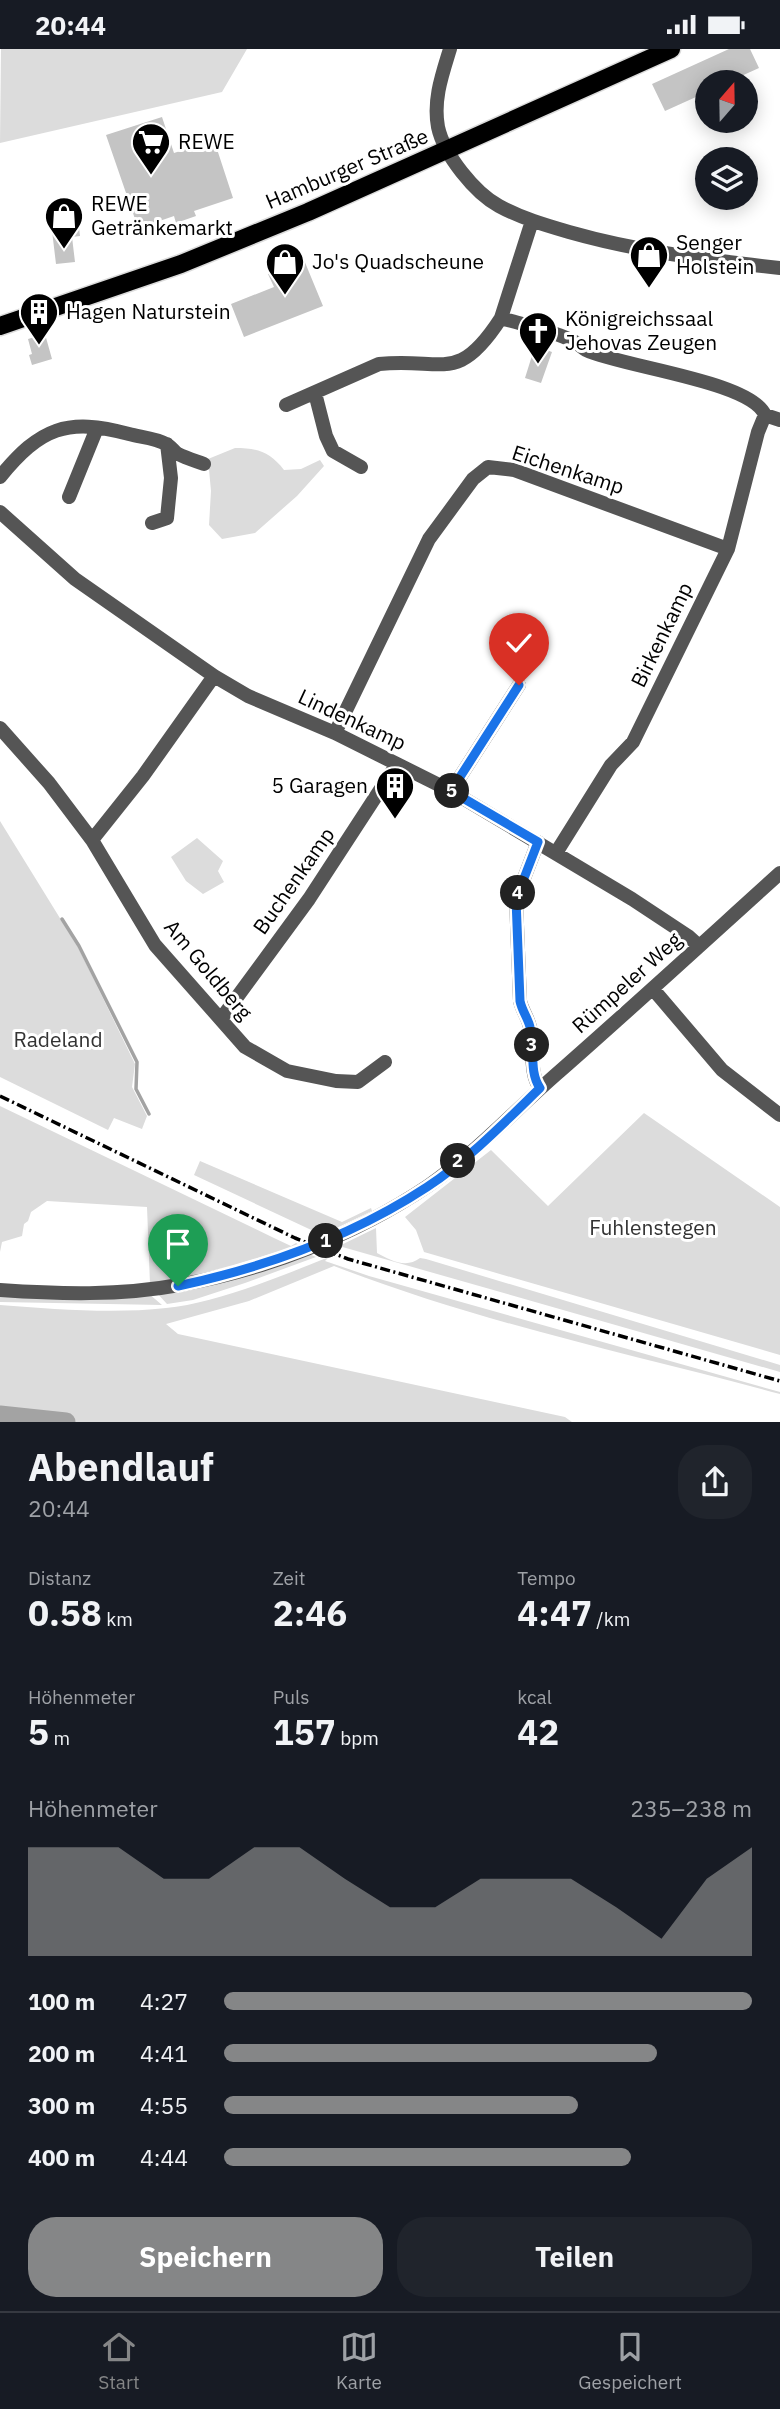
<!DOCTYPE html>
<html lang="de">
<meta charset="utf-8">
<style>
body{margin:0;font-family:"IBM Plex Sans",sans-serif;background:#20242c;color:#f1f3f6;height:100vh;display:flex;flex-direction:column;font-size:26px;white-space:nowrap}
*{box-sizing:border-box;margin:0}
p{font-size:23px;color:#9ea1a6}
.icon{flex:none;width:38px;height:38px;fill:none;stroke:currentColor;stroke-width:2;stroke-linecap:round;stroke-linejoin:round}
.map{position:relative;height:1373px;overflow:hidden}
.drawer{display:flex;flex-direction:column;background:#171b24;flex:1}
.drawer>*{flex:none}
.needle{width:46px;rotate:20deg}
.fabs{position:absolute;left:695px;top:21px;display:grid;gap:14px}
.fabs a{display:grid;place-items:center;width:63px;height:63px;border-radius:50%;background:#171b24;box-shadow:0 4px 18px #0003;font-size:35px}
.pin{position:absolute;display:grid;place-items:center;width:60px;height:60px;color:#fff;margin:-72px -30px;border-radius:50% 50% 50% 0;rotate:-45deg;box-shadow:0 0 7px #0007}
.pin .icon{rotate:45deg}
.km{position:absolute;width:35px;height:35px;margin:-18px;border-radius:50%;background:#222;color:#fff;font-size:19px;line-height:35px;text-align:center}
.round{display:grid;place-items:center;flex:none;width:74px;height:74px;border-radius:28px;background:#20242c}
.overview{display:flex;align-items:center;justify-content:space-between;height:119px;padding:0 28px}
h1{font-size:38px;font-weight:800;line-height:52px}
.metrics{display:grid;grid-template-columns:repeat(3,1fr);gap:10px;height:119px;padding:7px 28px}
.metrics div{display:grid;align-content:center}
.metrics b{font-size:35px;font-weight:800}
.metrics small{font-size:19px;font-weight:400}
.metrics p{font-size:19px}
.chart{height:196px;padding:14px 28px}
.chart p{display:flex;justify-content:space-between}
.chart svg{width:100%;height:126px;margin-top:7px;fill:#858687;opacity:.7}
.primary-button{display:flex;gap:14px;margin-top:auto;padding:14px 28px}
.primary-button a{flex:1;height:80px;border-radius:28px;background:#858687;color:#fff;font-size:28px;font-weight:800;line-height:80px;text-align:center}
.primary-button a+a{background:#20242c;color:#f1f3f6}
ul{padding:0 28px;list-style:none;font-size:23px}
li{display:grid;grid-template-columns:112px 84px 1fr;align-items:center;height:52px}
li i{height:18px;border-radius:9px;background:#858687}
.status{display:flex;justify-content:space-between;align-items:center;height:49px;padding:0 35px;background:#171b24;direction:ltr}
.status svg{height:19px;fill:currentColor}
.tab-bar{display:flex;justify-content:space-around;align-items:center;height:98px;border-top:2px solid #363941;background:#171b24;font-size:19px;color:#9ea1a6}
.tab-bar a{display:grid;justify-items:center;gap:4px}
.tab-bar .selected{color:#858687}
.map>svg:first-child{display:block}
.green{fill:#dcdcdc}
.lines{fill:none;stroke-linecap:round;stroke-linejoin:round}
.stream{stroke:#a3a3a3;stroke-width:3.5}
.river{stroke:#a3a3a3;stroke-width:19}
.building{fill:#c4c4c4}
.major-casing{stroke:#dbdbdb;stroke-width:21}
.minor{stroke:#555;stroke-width:14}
.major{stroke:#000;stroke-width:18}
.rail{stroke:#000;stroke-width:3.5;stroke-dasharray:10 3.5 2 3.5;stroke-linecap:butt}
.route-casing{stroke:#fff;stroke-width:14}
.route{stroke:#1a73e8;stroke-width:9}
.labels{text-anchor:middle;stroke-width:6;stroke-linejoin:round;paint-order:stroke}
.poi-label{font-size:21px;fill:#000;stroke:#fff;text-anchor:start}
.street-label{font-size:21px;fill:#000;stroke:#fff}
.park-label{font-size:21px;fill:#333;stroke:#fff}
</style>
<div class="status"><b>20:44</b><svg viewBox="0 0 49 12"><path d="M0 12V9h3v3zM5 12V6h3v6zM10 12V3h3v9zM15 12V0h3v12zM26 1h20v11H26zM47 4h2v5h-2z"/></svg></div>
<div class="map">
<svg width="780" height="1373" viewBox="0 0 780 1373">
<rect width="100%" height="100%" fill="#fff"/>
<!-- green -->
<path class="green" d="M 1,0 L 247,0 L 222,43 L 0,94 Z
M 235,399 C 257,399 270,403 284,421 L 301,420 L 320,411 L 324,417 L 297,447 L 255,484 L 222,490 L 209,476 L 211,442 L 208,410 Z
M 0,772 L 79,900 L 135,1015 L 132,1038 L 147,1067 L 142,1080 L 114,1069 L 108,1081 L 0,1028 Z
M 197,789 L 223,812 L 218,822 L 224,833 L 203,845 L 186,832 L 171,808 Z
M 0,1057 L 274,1189 L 291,1197 L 296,1194 L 299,1196 L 210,1224 L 150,1235 L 147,1158 L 47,1152 L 31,1163 L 28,1172 L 24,1175 L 22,1187 L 2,1193 L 0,1203 Z
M 644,1064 L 780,1158 L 780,1306 L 424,1203 L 416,1181 L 405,1168 L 491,1101 L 548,1157 Z
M 200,1112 L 342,1173 L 371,1159 L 372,1162 L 322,1186 L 194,1126 Z
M 376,1179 L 377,1204 C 390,1211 406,1220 420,1209 L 426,1210 L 780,1316 L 780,1323 L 339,1197 Z
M 307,1204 L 316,1208 L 245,1234 L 193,1251 L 167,1255 L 156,1243 Z
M 329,1208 L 325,1212 L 369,1227 L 780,1343 L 780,1345 C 631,1305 478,1273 334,1217 L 249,1252 L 166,1275 L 178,1285 L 565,1368 L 572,1373 L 0,1373 L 0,1256 C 53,1260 113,1265 166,1259 C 216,1254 282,1227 329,1208 Z
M 148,1244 L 162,1256 L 0,1253 L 0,1246 Z"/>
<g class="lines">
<!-- stream -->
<path class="stream" d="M 62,870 L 79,897 L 137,1013 L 136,1040 L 149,1065"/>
<!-- river -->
<path class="river" d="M 0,1366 L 66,1373"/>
</g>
<!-- building -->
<path class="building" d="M 729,0 L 750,0 L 759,19 L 728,33 L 707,33 L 707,43 L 665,62 L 652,35 Z
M 162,68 L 174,104 L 214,91 L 233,149 L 194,162 L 196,167 L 176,174 L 174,167 L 148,176 L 143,189 L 129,183 L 135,170 L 106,86 Z
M 77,161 L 80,187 L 72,188 L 75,213 L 56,215 L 50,165 Z
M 304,211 L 323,257 L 244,288 L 231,255 L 274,238 L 268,225 Z
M 45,285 L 52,310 L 32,316 L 29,306 L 32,305 L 28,290 Z
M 535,297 L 552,303 L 541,334 L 525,329 Z"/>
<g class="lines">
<!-- major casing -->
<g class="major-casing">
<path id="major" d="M 0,277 L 181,215 L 308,163 L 671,0"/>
</g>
<!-- minor -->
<path class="minor" d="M 450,0 C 442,26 433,51 438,78 C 444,106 475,144 499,157 C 521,169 545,176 569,183 C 639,203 709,211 780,219
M 501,269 C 524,276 552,281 573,292 C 578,294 582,299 586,301 C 622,318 751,332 765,366
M 315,344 L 326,387 L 333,402 L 361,418
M 286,356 L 379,315 C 443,308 457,337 501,269 L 532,172
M 765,366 L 780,371
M 0,428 C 40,379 67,368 129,385 C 140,388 156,389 166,395 C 171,397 174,403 178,405 C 186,409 196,412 204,415
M 69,448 L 97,379
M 0,463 L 75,530 L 214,627 L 248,647 L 335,684 L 451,742 L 632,850 L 688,887 L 699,897
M 152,474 L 167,469 L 171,429 L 167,395
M 0,679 L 49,734 L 92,791 L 155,896 L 245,998 L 287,1022 L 336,1032 L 358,1033 L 385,1013
M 335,684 L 429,490 L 473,430 L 488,418 L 514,421 L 728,500
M 451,742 L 519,636
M 92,791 L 143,727 L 214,627
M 538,793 L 516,850 L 520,952 C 522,961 528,969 530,978 C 535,997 528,1022 540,1039
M 556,804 L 611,716 L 633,693 L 728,500 L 758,383 L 765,366
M 653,940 L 722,1021 L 780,1066
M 221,970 L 309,850 L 397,715
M 0,1241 C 59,1245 120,1247 179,1236 C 266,1221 355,1186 428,1137 C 476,1104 516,1060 560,1022 C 634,957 707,890 780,824"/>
<!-- major -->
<use href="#major" class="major"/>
<!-- rail -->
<path class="rail" d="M 0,1047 L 295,1189 L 348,1210 L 780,1332"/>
</g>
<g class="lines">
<!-- route casing -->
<g class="route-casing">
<path id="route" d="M 178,1237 C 266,1218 351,1188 427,1138 C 468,1111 505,1073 540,1039 C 528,1022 536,997 530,978 C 528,969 522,962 520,952 L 516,850 L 538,793 L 451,742 L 519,636"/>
</g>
<!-- route -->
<use href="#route" class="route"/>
</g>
<!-- icons -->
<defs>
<g id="supermarket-pin" transform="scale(2.0125)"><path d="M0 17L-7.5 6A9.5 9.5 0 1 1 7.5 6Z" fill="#000" stroke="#fff"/><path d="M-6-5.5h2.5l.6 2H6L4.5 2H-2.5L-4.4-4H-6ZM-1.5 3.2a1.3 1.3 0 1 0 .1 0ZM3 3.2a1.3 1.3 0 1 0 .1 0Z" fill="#fff"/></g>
<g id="shop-pin" transform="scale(2.0125)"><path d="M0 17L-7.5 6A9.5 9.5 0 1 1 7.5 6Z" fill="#000" stroke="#fff"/><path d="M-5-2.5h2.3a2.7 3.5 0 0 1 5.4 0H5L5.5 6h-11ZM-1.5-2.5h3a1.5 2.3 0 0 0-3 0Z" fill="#fff"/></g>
<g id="building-pin" transform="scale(2.0125)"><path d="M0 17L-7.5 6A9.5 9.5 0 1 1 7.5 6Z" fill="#000" stroke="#fff"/><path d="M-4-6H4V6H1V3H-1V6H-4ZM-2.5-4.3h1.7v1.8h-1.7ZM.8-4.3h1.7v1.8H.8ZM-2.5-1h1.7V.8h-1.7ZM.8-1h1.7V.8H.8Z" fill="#fff"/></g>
<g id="church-pin" transform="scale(2.0125)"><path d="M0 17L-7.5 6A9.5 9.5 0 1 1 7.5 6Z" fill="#000" stroke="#fff"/><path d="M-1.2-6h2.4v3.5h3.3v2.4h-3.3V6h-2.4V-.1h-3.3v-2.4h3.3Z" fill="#fff"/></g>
</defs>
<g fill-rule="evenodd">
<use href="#supermarket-pin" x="151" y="93"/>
<use href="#shop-pin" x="64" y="167"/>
<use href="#shop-pin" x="649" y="206"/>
<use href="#shop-pin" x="285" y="213"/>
<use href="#building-pin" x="39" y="263"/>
<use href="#church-pin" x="538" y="282"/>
<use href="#building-pin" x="395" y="737"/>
</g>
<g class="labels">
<!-- poi labels -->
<g class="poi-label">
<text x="178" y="100">REWE</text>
<text x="91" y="162">REWE<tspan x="91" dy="24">Getränkemarkt</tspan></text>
<text x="676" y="201">Senger<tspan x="676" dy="24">Holstein</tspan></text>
<text x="312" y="220">Jo's Quadscheune</text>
<text x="66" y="270">Hagen Naturstein</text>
<text x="565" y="277">Königreichssaal<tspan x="565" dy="24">Jehovas Zeugen</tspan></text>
<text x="368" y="744" text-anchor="end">5 Garagen</text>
</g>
<!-- street labels -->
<g class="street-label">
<text transform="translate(347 120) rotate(-23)" y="7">Hamburger Straße</text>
<text transform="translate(568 421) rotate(18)" y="7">Eichenkamp</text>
<text transform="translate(662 586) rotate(-64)" y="7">Birkenkamp</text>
<text transform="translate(352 671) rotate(25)" y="7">Lindenkamp</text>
<text transform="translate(294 832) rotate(-55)" y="7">Buchenkamp</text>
<text transform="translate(208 921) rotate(50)" y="7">Am Goldberg</text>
<text transform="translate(627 934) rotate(-42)" y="7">Rümpeler Weg</text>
</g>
<!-- park labels -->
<g class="park-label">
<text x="58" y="998">Radeland</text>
<text x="653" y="1186">Fuhlenstegen</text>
</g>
</g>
</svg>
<div class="fabs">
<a><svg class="needle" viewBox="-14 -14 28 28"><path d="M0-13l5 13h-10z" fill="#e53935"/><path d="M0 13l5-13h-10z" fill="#9ea1a6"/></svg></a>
<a><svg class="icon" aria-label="layers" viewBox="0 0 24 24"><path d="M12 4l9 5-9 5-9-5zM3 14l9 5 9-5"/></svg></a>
</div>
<div class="pin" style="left:178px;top:1237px;background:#1e9e55"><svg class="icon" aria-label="arrive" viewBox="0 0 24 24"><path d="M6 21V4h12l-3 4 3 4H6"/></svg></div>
<div class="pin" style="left:519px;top:636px;background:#d93025"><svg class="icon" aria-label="check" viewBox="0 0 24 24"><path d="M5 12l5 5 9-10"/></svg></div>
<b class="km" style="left:326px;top:1192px">1</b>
<b class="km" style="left:458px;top:1112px">2</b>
<b class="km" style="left:532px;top:996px">3</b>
<b class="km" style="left:518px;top:844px">4</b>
<b class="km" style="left:452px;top:742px">5</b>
</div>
<section class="drawer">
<div class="overview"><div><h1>Abendlauf</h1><p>20:44</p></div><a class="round"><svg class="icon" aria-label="share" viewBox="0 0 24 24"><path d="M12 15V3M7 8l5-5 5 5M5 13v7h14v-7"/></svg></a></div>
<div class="metrics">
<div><p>Distanz</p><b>0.58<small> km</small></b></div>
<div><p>Zeit</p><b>2:46</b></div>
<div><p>Tempo</p><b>4:47<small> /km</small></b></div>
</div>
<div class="metrics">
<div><p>Höhenmeter</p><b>5<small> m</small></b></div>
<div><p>Puls</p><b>157<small> bpm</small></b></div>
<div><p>kcal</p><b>42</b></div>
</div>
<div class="chart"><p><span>Höhenmeter</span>235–238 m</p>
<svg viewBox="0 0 160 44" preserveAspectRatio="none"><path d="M0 44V6L10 6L20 6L30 17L40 17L50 6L60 6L70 17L80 27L90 27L100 17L110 17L120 17L130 27L140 38L150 17L160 6V44z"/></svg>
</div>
<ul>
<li><b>100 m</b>4:27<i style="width:100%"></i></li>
<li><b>200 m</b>4:41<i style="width:82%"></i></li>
<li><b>300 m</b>4:55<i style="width:67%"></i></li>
<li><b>400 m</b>4:44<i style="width:77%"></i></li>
</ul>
<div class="primary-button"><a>Speichern</a><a>Teilen</a></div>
</section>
<nav class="tab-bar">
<a class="selected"><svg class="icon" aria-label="home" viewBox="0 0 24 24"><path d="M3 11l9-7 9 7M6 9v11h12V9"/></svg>Start</a>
<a><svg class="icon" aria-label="map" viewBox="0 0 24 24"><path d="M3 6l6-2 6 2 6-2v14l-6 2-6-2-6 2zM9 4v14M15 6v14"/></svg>Karte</a>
<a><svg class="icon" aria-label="saved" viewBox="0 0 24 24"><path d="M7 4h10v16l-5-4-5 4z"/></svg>Gespeichert</a>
</nav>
